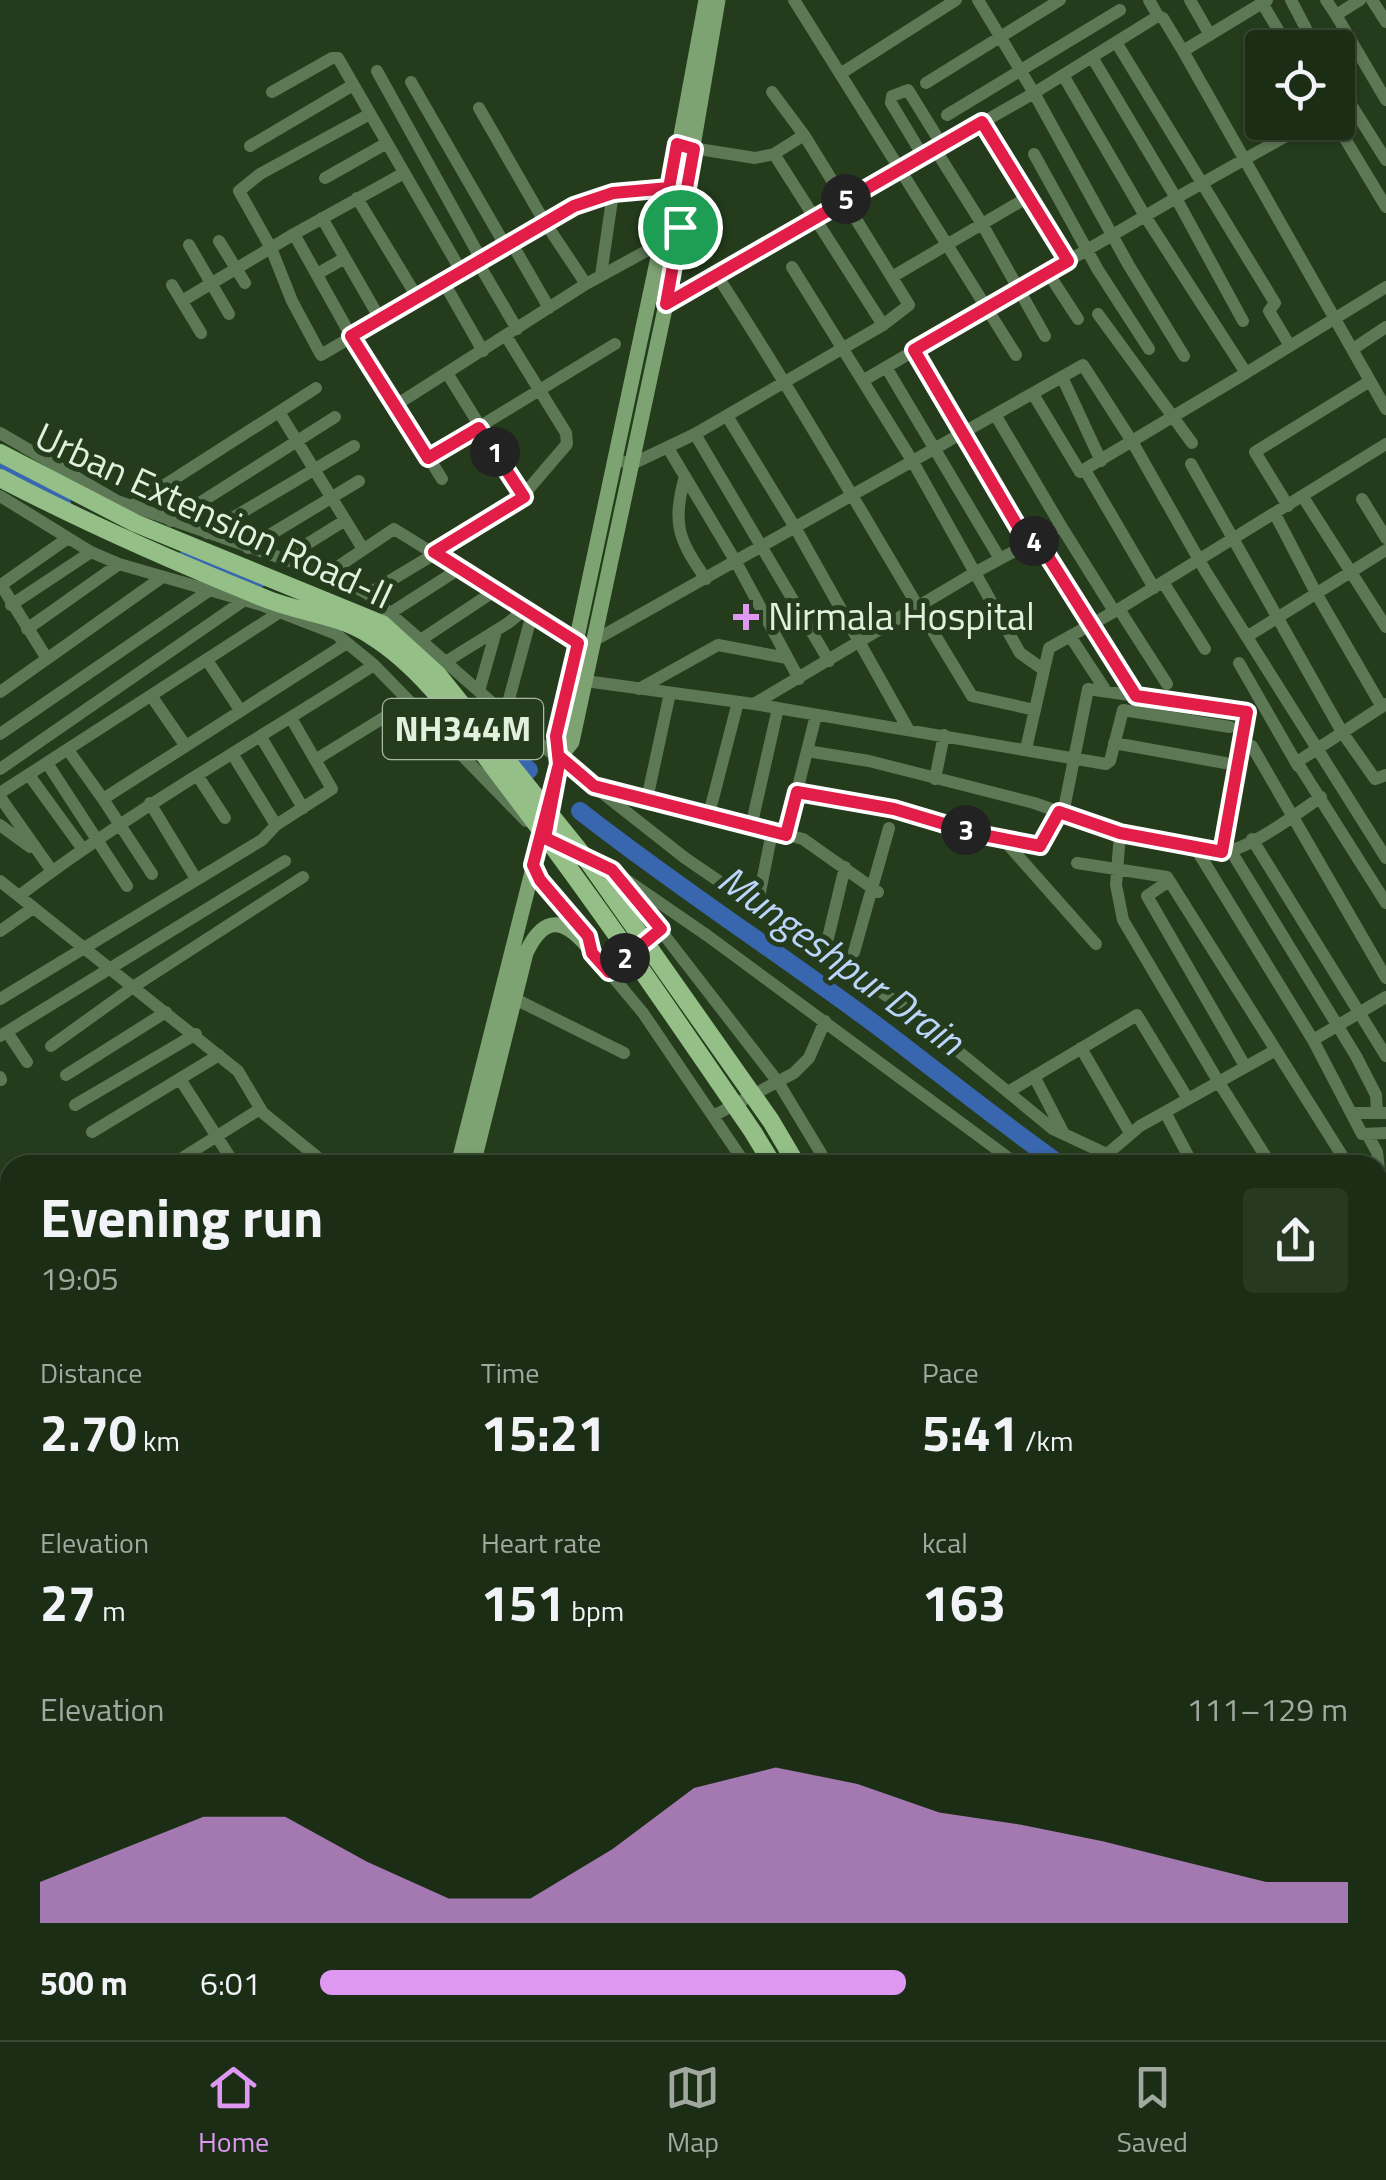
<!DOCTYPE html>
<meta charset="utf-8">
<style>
body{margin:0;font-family:"Titillium Web",sans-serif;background:#283922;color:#f1f3f6;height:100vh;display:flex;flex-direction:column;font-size:38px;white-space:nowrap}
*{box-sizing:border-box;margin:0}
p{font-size:32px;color:#a0a8a0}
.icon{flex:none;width:55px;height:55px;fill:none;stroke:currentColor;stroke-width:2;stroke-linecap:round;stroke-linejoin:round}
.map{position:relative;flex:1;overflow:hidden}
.panel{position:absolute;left:0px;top:1155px;width:1388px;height:885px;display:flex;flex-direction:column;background:#1b2d15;border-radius:30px 30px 0 0;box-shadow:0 2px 8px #0004,0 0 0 2px #394934}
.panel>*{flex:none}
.fabs{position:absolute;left:1245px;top:30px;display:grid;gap:20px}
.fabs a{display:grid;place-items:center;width:110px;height:110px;border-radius:10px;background:#1b2d15;box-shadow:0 2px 8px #0004,0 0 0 2px #394934;font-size:50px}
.pin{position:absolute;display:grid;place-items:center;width:85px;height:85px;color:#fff;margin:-42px;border:5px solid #fff;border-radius:50%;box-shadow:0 2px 10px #0007}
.km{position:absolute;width:50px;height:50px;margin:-25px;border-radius:50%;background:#222;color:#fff;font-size:28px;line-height:50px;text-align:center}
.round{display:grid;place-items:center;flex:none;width:105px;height:105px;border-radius:10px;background:#283922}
.headline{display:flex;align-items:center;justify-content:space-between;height:170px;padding:0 40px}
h1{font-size:55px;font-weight:700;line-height:75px}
.stats{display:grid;grid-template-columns:repeat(3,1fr);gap:15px;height:170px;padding:10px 40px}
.stats div{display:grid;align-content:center}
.stats b{font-size:50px;font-weight:700}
.stats small{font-size:28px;font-weight:400}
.stats p{font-size:28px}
.chart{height:280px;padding:20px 40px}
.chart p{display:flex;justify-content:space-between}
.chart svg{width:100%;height:180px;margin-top:10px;fill:#de98f2;opacity:.7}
ul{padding:0 40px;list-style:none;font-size:32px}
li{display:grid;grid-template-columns:160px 120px 1fr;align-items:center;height:75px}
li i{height:25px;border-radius:12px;background:#de98f2}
.menu{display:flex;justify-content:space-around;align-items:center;height:140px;border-top:2px solid #394934;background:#1b2d15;font-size:28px;color:#a0a8a0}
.menu a{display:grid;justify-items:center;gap:5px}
.menu .selected{color:#de98f2}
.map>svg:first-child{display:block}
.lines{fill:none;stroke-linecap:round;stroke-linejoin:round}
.river{stroke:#3867af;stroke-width:18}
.minor{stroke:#5d7855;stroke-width:12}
.major{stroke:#7ea373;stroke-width:15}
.highway{stroke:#94c087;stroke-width:18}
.route-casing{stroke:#fff;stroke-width:20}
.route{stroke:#e11d48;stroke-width:12}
.poi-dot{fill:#de98f2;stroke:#243c1c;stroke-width:4}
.labels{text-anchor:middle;stroke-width:10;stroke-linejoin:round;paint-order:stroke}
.shield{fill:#243c1c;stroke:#a9bba4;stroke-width:2.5}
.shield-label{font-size:35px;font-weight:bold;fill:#e2f1de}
.street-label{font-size:38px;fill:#e2f1de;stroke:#243c1c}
.poi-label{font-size:38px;fill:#e2f1de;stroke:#243c1c;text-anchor:start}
.water-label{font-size:40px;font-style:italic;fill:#bbd5fc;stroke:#243c1c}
</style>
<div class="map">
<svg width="1386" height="2040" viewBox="0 0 1386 2040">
<rect width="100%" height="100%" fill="#243c1c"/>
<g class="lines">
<!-- river -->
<path class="river" d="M 0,462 L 62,503
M 186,559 L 257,580
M 501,746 L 529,770
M 580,811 C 678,888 784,956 884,1031 C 943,1076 1000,1122 1061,1165
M 1378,1257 L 1386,1258"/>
<!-- minor -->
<path class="minor" d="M 794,0 L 1016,355
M 1149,0 L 1158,16
M 1190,0 L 1210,35
M 1291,0 L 1316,48
M 1326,0 L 1336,15 L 1360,0
M 1372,0 L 1386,22
M 1262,3 L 1289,48
M 1336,15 L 1386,100
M 1116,42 L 1275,303 L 1269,311 L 1290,346
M 1183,51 L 1386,409
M 1092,57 L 1176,198 L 1243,321
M 377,71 L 481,259
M 840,74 L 956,0
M 1063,75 L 1145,216 L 1246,373 L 1386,287
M 411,82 L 505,245
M 926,83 L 1060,0
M 1338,84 L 1386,160
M 272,92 L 332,58 L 338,58 L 461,271
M 479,108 L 544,221 L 586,284
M 370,114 L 260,174 L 239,191 L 271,248 L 292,301 L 321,355 L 574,206 L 613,193 L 669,188
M 947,115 L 1120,10
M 982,122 L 1067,261
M 1335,122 L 1386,207
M 250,146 L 353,85
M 686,147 L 755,158 L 774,154 L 883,325
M 935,149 L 982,224 L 1045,336
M 774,154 L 804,135
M 1034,154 L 1098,270 L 1149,349
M 923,156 L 891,103 L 892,96 L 908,90 L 942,145
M 325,178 L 387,143
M 357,198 L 417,297
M 322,218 L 380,319
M 294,234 L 351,336 L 396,405 L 586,284 L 661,243
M 219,241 L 245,283
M 511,242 L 549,308
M 189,245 L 229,314
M 477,261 L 517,329
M 792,267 L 913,462 L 1020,653 L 1044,670
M 1048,273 L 1078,319
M 317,274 L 345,258
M 716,274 C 806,412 886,556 972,696 L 1035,710
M 601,275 L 613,193
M 892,277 L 1028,197
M 443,281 L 483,351
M 172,285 L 201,333
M 182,301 L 294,234 L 404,173
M 666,304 L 1034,93 L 978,0
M 1098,314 L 1192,443
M 1353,349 L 1386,327
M 914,350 L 1029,544
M 1184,356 L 1128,264 L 1034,93 L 1158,16 L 1163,18 L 1183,51 L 1267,0
M 886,367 L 1000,559
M 447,373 L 524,497
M 1062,377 L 1101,461
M 864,380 L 1176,198 L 1311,122
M 1033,394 L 1080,472 L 1246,373
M 396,405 L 442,479
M 279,412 L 363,549
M 727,416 L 796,529 L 908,729
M 996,416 L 1061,526
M 0,433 L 117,501 L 336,577 L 368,594 L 530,736 L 685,858 L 909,1011 L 1053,1129 L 1130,1165
M 695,434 L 829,661
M 668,448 L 736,562 L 799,679
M 428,458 L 615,344
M 624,462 L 632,464 L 695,434 L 883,325 L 909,305 L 804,135 L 772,92
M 1191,464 L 1342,732 L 1375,779 L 1386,775
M 1085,470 L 1154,588
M 685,476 C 672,524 678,539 706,579
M 0,496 L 91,552 L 119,564 L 261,605 L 336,634 L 374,665 L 526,821
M 1303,497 L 1386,627
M 1362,499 L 1386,538
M 132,506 L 316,388
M 1288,506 L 1255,452 L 1370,381
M 1275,514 L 1316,593 L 1382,707
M 171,521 L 335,417
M 207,533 L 354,446
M 1037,539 L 1136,696
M 248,548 L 359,481
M 283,559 L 344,521
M 327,574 L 394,529 L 579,643
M 1163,582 L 1205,649
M 368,594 L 514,506 L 567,444 L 566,433 L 506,336
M 11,605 L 91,552
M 1119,609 L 1167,684
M 392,612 L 459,569
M 27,629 L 119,564
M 1070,636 L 1106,691
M 1248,636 L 1386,550
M 422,639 L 493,592
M 595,640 L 1083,365 L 1133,443 L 1206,572 L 1386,858
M 46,657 L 1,585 L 68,538
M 207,660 L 240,710
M 447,661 L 508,623 L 524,610
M 1239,663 L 1298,766
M 578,680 L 754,704 L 1106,764 L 1110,761 L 1123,710 L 1230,727
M 639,689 L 718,645 L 787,658
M 479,691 L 496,631
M 0,692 L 161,578
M 152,697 L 185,745
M 754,704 L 976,572 L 1061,526 L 1114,611
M 1386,704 L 1297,762 L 1386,903
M 505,714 L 532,614
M 0,734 L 207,592
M 261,737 L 303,808
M 1114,743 L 1225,763
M 1252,746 L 1386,978
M 1026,749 L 1049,648 L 1119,609 L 1386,444
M 68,750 L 103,799
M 807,751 L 869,761 L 1034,803 L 1120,833 L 1222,852 C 1251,849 1296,814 1321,797
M 233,755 L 276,825
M 315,760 L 409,702
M 47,763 L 127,886
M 0,769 L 243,601
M 29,775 L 82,848
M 197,775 L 225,818
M 935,779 L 944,735
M 599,787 L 803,839 L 878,892
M 797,792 L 894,809 L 978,834 L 1040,846 L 1059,812
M 0,793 L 280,612
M 0,797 L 52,871
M 647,799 L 670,693
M 150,803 L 196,879
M 709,814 L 738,702
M 1063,814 L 1088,689 L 1247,712 L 1222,852
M 0,825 L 30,847
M 751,827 L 778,708
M 1120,833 L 1116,885 L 1123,920 L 1218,1081 L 1271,1165
M 786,835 L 816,715
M 1003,839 L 1096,944
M 1252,839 L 1386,1056
M 549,840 L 612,870 L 708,936 L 1018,1165
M 1195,847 L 1313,1040 L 1362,1134 L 1386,1133
M 1231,851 L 1356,1056 L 1376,1095 L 1377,1113
M 1077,863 L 1167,877 L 1348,1165
M 152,874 L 103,799 L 347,643
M 0,881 L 238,1071 L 263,1113 L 327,1165
M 1169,881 L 1147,896 L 1245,1066
M 627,887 L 778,1082 L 828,1165
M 19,896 C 131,811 254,742 374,665
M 759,897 L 772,832
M 0,931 L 33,908
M 828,938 L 845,867
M 854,952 L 889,828
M 593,953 L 643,1013 L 746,1165
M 0,999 L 262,840 L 276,825 L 332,789 L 291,718
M 515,999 L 624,1053
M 7,1032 L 27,1062
M 0,1036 L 285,861
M 1313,1040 L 1386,997
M 51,1046 L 133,987 L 303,877
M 1081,1048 L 1130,1133
M 66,1075 L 166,1012
M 1034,1076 L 1063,1132
M 0,1077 L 1,1080
M 180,1079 L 235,1165
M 1008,1092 L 1137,1015 L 1188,1099
M 75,1105 L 196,1034
M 1165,1112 L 1193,1165
M 1353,1113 L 1386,1113
M 715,1115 L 794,1073 L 809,1058 L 825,1021
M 92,1132 L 219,1055
M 1367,1134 L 1377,1152 L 1382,1195
M 1106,1155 L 1140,1126 L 1276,1050
M 171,1165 L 260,1109
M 302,1165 L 316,1157
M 4,1203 L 10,1212
M 1378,1229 L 1386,1230
M 0,1256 L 10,1273
M 1378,1281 L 1386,1282
M 0,1319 L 10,1337
M 8,1360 L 10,1359
M 0,1765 L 10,1767
M 0,1946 L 10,1963
M 49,2030 L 55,2040
M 374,2030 L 385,2040
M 406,2030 L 413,2040
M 1019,2030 L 1023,2040
M 1087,2030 L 1091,2040
M 1199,2030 L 1205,2040
M 0,2038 L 5,2040
M 436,2040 L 452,2030"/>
<!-- major -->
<path class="major" d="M 560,757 L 572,742 L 666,304 L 718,0
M 533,865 L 540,880 L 589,936
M 458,1165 L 559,765 L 556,736 L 661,243 L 706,0
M 473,1165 L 526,953 C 546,910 568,921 593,953
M 163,2031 L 176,2036"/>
<!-- highway -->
<path class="highway" d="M 0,453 L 135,523 L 382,624 L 438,675 L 590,864 L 771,1121 L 797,1165
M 0,478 C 88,524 177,563 269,600 C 303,613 339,615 370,635 C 427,670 467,733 507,785 C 593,898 673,1015 753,1132 L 773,1165
M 1042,2030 L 1046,2040
M 1065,2030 L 1069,2040"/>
</g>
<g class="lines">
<!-- route casing -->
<g class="route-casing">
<path id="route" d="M 680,227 L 694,149 L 677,144 L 669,188 L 613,193 L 574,206 L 351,336 L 428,458 L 479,428 L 524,497 L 434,552 L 578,643 L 556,736 L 559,764 L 545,838 L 612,870 L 661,929 L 609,972 L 592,953 L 588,936 L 540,880 L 533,865 L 559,764 L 560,757 L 594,786 L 786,835 L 797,792 L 894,809 L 978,834 L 1040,846 L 1059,812 L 1120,833 L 1222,852 L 1247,712 L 1136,696 L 1037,539 L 1028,544 L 914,350 L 1068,261 L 982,122 L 666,304 L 680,227"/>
</g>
<!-- route -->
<use href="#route" class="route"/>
</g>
<!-- markers -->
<path class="poi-dot" d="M741 602h10v10h10v10h-10v10h-10v-10h-10v-10h10z"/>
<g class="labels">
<!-- shield labels -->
<rect class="shield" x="383" y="699" width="160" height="60" rx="8"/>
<g class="shield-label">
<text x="463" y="741">NH344M</text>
</g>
<!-- street labels -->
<g class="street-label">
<text transform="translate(214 516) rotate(25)" y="13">Urban Extension Road-II</text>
</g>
<!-- poi labels -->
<g class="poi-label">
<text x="768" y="630">Nirmala Hospital</text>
</g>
<!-- water labels -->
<g class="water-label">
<text transform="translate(841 960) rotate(36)" y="14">Mungeshpur Drain</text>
</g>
</g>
</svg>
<div class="fabs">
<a><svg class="icon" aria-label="locate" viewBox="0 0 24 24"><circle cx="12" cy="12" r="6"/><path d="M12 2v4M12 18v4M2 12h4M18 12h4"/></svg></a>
</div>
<div class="pin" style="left:680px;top:227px;background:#1e9e55"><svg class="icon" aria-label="arrive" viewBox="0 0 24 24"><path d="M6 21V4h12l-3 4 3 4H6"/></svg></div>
<b class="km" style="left:495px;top:452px">1</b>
<b class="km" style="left:625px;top:958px">2</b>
<b class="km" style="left:966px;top:830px">3</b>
<b class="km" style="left:1034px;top:541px">4</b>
<b class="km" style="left:846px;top:199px">5</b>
<section class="panel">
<div class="headline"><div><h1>Evening run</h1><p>19:05</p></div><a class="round"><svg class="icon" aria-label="share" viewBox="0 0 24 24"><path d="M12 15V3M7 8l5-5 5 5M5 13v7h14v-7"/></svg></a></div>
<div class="stats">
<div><p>Distance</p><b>2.70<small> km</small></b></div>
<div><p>Time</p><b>15:21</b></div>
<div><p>Pace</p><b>5:41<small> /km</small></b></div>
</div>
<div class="stats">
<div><p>Elevation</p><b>27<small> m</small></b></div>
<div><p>Heart rate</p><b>151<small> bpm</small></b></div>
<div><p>kcal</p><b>163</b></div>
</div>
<div class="chart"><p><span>Elevation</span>111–129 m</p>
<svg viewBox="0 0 160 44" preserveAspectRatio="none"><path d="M0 44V34L10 26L20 18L30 18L40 29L50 38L60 38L70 26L80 11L90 6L100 10L110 17L120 20L130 24L140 29L150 34L160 34V44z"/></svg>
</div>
<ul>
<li><b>500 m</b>6:01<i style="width:57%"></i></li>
</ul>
</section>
</div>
<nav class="menu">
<a class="selected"><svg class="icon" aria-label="home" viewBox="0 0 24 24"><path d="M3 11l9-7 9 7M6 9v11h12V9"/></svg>Home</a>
<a><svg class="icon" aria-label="map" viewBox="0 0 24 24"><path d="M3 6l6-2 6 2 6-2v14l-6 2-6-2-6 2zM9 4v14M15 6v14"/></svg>Map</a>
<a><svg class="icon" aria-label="saved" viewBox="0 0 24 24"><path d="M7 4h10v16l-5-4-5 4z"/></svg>Saved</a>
</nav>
